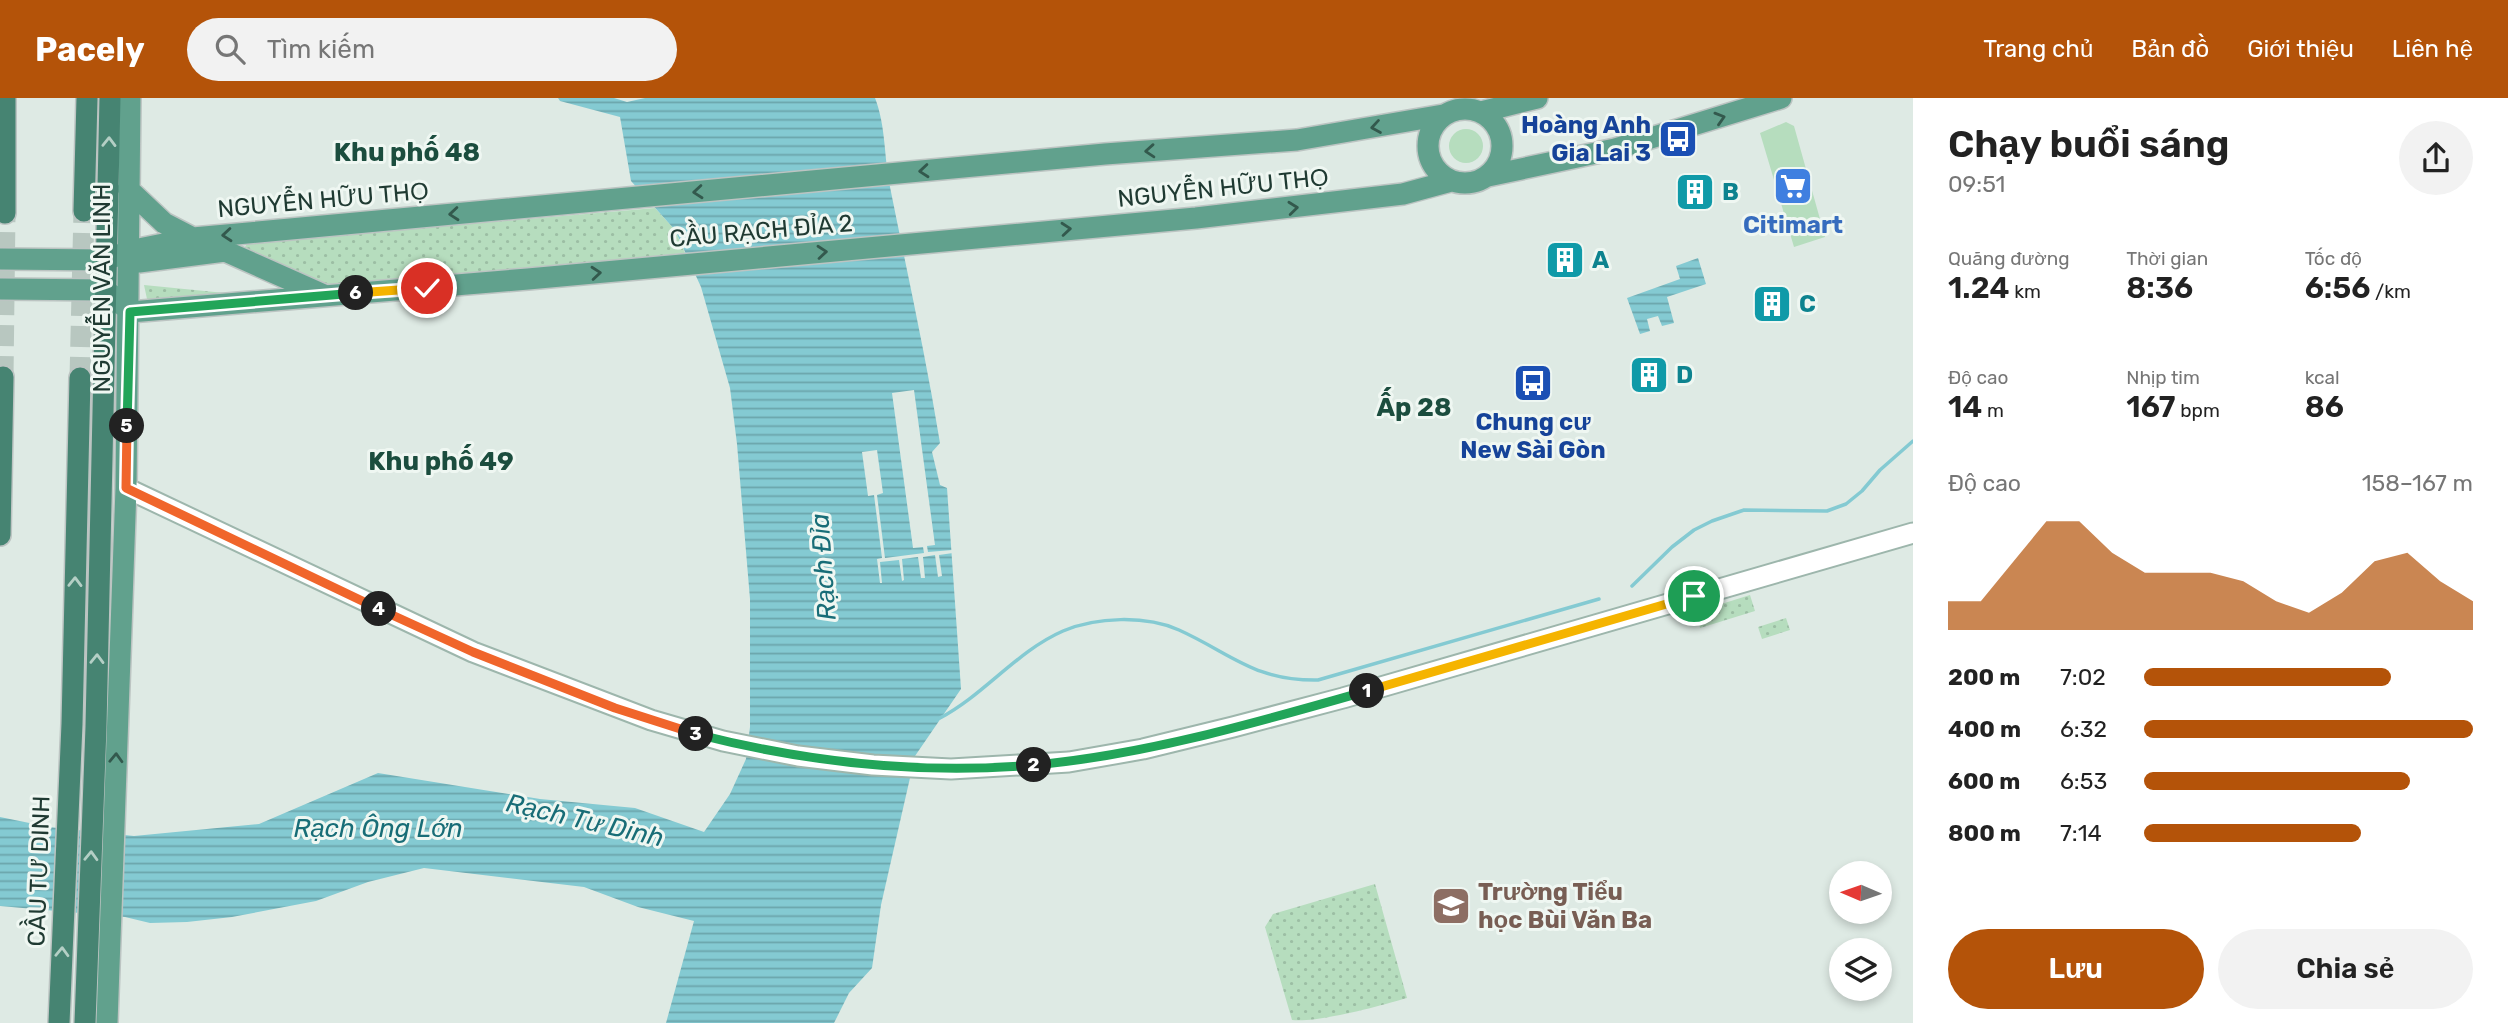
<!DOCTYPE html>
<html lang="vi">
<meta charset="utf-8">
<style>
body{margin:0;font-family:Rubik,sans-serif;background:#f2f2f2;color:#222;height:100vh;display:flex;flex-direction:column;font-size:26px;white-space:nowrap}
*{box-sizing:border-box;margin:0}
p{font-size:23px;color:#767676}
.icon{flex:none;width:38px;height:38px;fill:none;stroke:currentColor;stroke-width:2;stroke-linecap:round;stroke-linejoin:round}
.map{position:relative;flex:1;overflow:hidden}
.drawer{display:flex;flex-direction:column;background:#fff;width:595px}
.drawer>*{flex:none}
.needle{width:46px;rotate:272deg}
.tools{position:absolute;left:1829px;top:763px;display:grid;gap:14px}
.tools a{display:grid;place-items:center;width:63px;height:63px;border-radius:50%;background:#fff;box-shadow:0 4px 10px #0003;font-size:35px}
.pin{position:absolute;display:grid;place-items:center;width:60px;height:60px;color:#fff;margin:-30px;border:4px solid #fff;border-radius:50%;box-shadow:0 2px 7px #0007}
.km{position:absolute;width:35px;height:35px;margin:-18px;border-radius:50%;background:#222;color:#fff;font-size:19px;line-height:35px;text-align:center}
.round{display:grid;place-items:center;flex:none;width:74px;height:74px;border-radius:37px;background:#f2f2f2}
.headline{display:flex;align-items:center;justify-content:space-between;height:119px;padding:0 35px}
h1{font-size:38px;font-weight:600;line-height:52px}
.stats{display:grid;grid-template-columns:repeat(3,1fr);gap:10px;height:119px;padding:7px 35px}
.stats div{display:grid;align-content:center}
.stats b{font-size:30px;font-weight:600}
.stats small{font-size:19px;font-weight:400}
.stats p{font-size:19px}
.chart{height:196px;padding:14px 35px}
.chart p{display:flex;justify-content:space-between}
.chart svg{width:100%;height:126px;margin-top:7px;fill:#b45309;opacity:.7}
.button{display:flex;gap:14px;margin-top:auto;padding:14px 35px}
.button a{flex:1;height:80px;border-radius:42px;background:#b45309;color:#fff;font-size:28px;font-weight:600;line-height:80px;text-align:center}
.button a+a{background:#f2f2f2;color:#222}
ul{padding:0 35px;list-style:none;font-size:23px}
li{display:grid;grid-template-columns:112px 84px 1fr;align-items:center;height:52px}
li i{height:18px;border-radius:9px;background:#b45309}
header{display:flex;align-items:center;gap:42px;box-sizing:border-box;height:98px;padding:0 35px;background:#b45309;color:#fff}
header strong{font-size:33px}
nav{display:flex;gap:38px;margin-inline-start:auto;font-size:24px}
.search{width:490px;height:63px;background:#f2f2f2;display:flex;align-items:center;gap:18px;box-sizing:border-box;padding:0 24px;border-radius:38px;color:#767676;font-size:26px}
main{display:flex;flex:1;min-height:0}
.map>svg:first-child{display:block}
.grass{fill:url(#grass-dots)}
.garden{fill:#b6ddbe}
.water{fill:url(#water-rules)}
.pier{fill:#deeae4}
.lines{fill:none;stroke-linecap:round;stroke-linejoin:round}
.stream{stroke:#84cad2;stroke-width:3.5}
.trunk-tunnel{stroke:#b8c7c0;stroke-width:21;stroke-dasharray:21 10;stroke-linecap:butt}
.secondary-casing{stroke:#9db6ac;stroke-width:23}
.primary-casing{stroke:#bcc4c2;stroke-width:24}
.trunk-casing{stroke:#bcc4c2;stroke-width:24}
.secondary{stroke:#fff;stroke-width:19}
.primary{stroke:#61a18d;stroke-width:21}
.trunk{stroke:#468472;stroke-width:21}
.oneway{stroke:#33594d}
.oneway2{stroke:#b4cfc5}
.split-1-casing{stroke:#fff;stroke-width:14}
.split-2-casing{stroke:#fff;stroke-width:14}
.split-3-casing{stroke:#fff;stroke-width:14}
.split-4-casing{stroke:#fff;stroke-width:14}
.split-5-casing{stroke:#fff;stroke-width:14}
.split-6-casing{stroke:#fff;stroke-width:14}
.split-7-casing{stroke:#fff;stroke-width:14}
.split-1{stroke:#f5b400;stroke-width:9}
.split-2{stroke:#22a559;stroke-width:9}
.split-3{stroke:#22a559;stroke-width:9}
.split-4{stroke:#f0652b;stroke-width:9}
.split-5{stroke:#f0652b;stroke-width:9}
.split-6{stroke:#22a559;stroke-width:9}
.split-7{stroke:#f5b400;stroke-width:9}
.labels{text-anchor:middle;stroke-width:6;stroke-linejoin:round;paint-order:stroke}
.transit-label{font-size:24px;font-weight:bold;fill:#164399;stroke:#eff7f2;text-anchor:end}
.street-label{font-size:24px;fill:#1f3a32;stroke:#eff7f2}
.culture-label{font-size:24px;font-weight:bold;fill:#0d838f;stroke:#eff7f2;text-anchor:start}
.shop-label{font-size:24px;font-weight:bold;fill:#366cbe;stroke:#eff7f2}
.education-label{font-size:24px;font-weight:bold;fill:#785e54;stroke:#eff7f2;text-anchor:start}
.neighbourhood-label{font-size:26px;font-weight:bold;fill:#1b4d3e;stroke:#eff7f2}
.water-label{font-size:26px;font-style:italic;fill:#186d77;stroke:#eff7f2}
</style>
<header>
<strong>Pacely</strong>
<div class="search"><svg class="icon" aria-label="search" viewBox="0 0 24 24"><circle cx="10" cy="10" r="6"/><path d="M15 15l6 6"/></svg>Tìm kiếm</div>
<nav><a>Trang chủ</a><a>Bản đồ</a><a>Giới thiệu</a><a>Liên hệ</a></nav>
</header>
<main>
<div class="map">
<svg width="1913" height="925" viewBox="0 0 1913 925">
<defs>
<pattern id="grass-dots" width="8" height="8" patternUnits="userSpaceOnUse" patternTransform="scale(1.75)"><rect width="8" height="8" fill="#b6ddbe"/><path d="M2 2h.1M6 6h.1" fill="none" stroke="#9cbea4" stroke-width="1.8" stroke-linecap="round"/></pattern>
<pattern id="water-rules" width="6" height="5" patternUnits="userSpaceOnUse" patternTransform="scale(1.75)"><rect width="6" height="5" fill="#84cad2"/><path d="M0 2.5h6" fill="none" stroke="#6ba5ab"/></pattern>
</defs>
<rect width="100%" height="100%" fill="#deeae4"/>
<!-- grass -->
<path class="grass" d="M 655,110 L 675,132 L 685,155 L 330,189 L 246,154 L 244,150 L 248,145 Z
M 144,187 L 245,197 L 154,205 L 147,201 Z
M 1750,497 L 1755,513 L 1700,530 L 1696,514 Z
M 1786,520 L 1790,532 L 1762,541 L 1758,529 Z
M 1375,786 L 1407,900 C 1380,908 1317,925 1292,922 L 1265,829 L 1273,816 Z"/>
<!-- garden -->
<path class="garden" d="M 1786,24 L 1794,28 L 1825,139 L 1794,149 L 1760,35 Z
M1449 48a17 17 0 1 1 34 0a17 17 0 1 1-34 0Z"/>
<!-- water -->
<path class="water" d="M 558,0 L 614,0 L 627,4 L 645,0 L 875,0 C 886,28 884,60 890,89 C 907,174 926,259 940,345 L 932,354 L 940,387 L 947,390 L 961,591 L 915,658 L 881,807 L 872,870 L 849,895 L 834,925 L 666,925 L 694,823 L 638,809 L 584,789 L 424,770 L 368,784 L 316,803 L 232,819 L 187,824 L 150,825 L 125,819 L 0,808 L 0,719 L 49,729 L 134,738 L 259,726 L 378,675 L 540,701 L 635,710 L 704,734 L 730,696 L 746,661 L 750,629 L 750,501 L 737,346 L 730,290 L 701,189 L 675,132 L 631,83 L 620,19 L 560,3 Z
M 1698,160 L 1706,186 L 1667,199 L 1674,225 L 1662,228 L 1658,218 L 1647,221 L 1650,233 L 1640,236 L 1627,200 L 1680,181 L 1676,168 Z"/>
<!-- pier -->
<path class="pier" d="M 914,292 L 935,447 L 927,448 L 928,454 L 952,452 L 953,455 L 939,457 L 942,478 L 938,479 L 935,457 L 923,459 L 925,480 L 921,480 L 918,459 L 902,461 L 904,482 L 902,483 L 899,462 L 880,464 L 882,485 L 880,485 L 877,461 L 882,460 L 874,397 L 868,398 L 862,354 L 877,352 L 883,395 L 877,397 L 885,460 L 924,455 L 923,449 L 913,450 L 892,295 Z"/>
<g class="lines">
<!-- stream -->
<path class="stream" d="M 1632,488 L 1672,449 L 1694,432 L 1712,423 L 1744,412 L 1827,413 L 1846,406 L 1862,393 L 1880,372 L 1913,343
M 940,620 C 984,597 1017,553 1063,533 C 1096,519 1145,517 1179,532 C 1232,556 1254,583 1318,582 L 1599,501"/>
<!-- trunk-tunnel -->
<path class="trunk-tunnel" d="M 3,279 L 5,115
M 80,280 L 84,113"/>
<!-- secondary casing -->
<g class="secondary-casing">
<path id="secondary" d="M 126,390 L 473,554 L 651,622 L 723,643 L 798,658 L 873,667 L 951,671 L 1069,664 L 1143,651 L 1233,629 L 1343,600 L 1913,435"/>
</g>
<!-- primary casing -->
<g class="primary-casing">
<path id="primary" d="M1428 48a37 37 0 1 1 74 0a37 37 0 1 1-74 0Z
M 1481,14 L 1537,0
M 1488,78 L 1615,51 L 1781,0
M 128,91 L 164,125 L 193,140
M 0,161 L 106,162 L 129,153 L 193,140 L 1105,56 L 1297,42 L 1443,17
M 139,164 L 225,153 L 324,197
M 0,191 L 106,192 L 130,214 L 528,181 L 1196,120 L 1403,96 L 1451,83
M 107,925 L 126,390 L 130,0"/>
</g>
<!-- trunk casing -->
<g class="trunk-casing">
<path id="trunk" d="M 84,113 L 87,0
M 5,115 L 5,0
M 0,437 L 3,279
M 59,925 L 72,626 L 80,280
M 85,925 L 96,629 L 110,0"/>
</g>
<!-- secondary -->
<use href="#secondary" class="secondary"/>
<!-- primary -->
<use href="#primary" class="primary"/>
<!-- trunk -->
<use href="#trunk" class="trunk"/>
</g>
<!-- one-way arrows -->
<defs><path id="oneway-chevron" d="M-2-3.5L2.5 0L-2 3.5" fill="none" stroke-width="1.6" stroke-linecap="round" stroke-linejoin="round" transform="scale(1.75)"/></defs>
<g class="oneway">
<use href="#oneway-chevron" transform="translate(1720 20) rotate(-17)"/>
<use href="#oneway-chevron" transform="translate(1376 29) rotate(171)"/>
<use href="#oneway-chevron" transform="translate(1150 53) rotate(176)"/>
<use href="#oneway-chevron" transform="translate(924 73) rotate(175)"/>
<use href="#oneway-chevron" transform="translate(698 94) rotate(175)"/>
<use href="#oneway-chevron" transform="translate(1293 110) rotate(-6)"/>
<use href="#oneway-chevron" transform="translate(454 116) rotate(175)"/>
<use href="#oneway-chevron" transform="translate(1066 131) rotate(-5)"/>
<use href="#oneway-chevron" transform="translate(227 137) rotate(175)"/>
<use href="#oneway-chevron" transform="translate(822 154) rotate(-5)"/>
<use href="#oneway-chevron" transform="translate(596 175) rotate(-5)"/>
<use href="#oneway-chevron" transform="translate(116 660) rotate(-88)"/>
</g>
<g class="oneway2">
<use href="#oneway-chevron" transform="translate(109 44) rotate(-89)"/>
<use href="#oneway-chevron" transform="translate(75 484) rotate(-89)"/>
<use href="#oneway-chevron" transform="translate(97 561) rotate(-89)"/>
<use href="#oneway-chevron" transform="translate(91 758) rotate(-88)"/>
<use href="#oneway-chevron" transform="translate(62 854) rotate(-88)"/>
</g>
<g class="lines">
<!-- split-1 casing -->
<g class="split-1-casing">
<path id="split-1" d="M 1367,593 L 1694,498"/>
</g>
<!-- split-2 casing -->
<g class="split-2-casing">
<path id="split-2" d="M 1034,667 C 1145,657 1259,624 1367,593"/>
</g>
<!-- split-3 casing -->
<g class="split-3-casing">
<path id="split-3" d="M 696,636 C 806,664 920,677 1034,667"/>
</g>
<!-- split-4 casing -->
<g class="split-4-casing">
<path id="split-4" d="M 379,511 L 473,554 L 615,610 L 696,636"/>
</g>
<!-- split-5 casing -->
<g class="split-5-casing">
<path id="split-5" d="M 127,328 L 126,390 L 379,511"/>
</g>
<!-- split-6 casing -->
<g class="split-6-casing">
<path id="split-6" d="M 127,328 L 130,214 L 356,195"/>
</g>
<!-- split-7 casing -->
<g class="split-7-casing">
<path id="split-7" d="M 356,195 L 427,190"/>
</g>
<!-- split-1 -->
<use href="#split-1" class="split-1"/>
<!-- split-2 -->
<use href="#split-2" class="split-2"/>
<!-- split-3 -->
<use href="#split-3" class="split-3"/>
<!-- split-4 -->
<use href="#split-4" class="split-4"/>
<!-- split-5 -->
<use href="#split-5" class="split-5"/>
<!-- split-6 -->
<use href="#split-6" class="split-6"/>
<!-- split-7 -->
<use href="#split-7" class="split-7"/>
</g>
<!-- icons -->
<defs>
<g id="bus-square" transform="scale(2.0125)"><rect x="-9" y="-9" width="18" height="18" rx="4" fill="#1a4fb4" stroke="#eff7f2"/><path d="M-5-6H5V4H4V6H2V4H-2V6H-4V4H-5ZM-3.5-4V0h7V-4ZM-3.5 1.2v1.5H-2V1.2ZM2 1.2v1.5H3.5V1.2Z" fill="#fff"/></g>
<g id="supermarket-square" transform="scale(2.0125)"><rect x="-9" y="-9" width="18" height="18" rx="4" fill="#3f7fe0" stroke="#eff7f2"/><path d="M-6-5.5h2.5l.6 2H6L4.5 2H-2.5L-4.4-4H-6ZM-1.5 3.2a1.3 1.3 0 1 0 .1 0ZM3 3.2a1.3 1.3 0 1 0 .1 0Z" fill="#fff"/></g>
<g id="building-square" transform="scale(2.0125)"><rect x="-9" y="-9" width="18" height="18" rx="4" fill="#0f9aa8" stroke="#eff7f2"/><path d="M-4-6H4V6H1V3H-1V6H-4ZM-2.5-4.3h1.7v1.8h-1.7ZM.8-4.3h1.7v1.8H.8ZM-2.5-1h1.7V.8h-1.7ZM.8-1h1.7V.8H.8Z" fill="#fff"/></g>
<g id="school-square" transform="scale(2.0125)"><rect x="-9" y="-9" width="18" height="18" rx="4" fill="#8d6e63" stroke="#eff7f2"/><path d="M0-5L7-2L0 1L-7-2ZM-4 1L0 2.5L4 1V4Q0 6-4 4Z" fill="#fff"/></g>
</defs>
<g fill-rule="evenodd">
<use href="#bus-square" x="1678" y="41"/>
<use href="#supermarket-square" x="1793" y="88"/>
<use href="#building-square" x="1695" y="94"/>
<use href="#building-square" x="1565" y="162"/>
<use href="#building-square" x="1772" y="206"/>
<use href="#building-square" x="1649" y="277"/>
<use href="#bus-square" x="1533" y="285"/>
<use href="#school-square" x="1451" y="808"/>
</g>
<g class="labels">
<!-- transit labels -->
<g class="transit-label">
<text x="1651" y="35">Hoàng Anh<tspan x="1651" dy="28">Gia Lai 3</tspan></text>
<text x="1533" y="332" text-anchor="middle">Chung cư<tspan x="1533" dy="28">New Sài Gòn</tspan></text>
</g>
<!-- street labels -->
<g class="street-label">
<text transform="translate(1223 90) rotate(-6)" y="8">NGUYỄN HỮU THỌ</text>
<text transform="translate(323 102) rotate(-5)" y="8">NGUYỄN HỮU THỌ</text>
<text transform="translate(761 133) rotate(-5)" y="8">CẦU RẠCH ĐỈA 2</text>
<text transform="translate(102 190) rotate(-90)" y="8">NGUYỄN VĂN LINH</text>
<text transform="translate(39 773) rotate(-88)" y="8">CẦU TƯ DINH</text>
</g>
<!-- culture labels -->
<g class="culture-label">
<text x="1722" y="102">B</text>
<text x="1592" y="170">A</text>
<text x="1799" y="214">C</text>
<text x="1676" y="285">D</text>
</g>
<!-- shop labels -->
<g class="shop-label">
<text x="1793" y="135">Citimart</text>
</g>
<!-- education labels -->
<g class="education-label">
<text x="1478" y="802">Trường Tiểu<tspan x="1478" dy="28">học Bùi Văn Ba</tspan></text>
</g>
<!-- neighbourhood labels -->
<g class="neighbourhood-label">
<text x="407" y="63">Khu phố 48</text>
<text x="1414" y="318">Ấp 28</text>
<text x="441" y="372">Khu phố 49</text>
</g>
<!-- water labels -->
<g class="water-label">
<text transform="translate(823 469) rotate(-94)" y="9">Rạch Đỉa</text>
<text transform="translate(585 722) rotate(13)" y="9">Rạch Tư Dinh</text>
<text x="378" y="739">Rạch Ông Lớn</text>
</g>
</g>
</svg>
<div class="tools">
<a><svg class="needle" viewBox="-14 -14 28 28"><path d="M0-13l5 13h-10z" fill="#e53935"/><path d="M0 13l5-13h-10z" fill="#767676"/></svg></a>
<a><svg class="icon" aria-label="layers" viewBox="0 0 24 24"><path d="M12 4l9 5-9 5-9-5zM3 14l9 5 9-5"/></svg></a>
</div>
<div class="pin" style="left:1694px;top:498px;background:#1e9e55"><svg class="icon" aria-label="arrive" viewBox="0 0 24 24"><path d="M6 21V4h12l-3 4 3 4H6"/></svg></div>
<div class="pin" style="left:427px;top:190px;background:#d93025"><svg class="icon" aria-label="check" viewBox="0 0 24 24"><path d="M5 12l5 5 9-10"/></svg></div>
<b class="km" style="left:1367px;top:593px">1</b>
<b class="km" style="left:1034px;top:667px">2</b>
<b class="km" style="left:696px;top:636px">3</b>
<b class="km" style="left:379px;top:511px">4</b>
<b class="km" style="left:127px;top:328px">5</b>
<b class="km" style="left:356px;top:195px">6</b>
</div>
<section class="drawer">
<div class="headline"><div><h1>Chạy buổi sáng</h1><p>09:51</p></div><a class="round"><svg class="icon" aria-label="share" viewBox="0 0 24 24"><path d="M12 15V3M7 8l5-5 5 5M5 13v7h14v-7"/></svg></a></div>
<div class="stats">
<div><p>Quãng đường</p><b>1.24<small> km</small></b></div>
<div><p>Thời gian</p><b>8:36</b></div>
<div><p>Tốc độ</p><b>6:56<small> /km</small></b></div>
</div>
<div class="stats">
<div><p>Độ cao</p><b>14<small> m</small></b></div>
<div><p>Nhịp tim</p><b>167<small> bpm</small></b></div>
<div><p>kcal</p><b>86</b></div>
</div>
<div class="chart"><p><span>Độ cao</span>158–167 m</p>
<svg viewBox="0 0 160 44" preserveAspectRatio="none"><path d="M0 44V34L10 34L20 20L30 6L40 6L50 17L60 24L70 24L80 24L90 27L100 34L110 38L120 31L130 20L140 17L150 27L160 34V44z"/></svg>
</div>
<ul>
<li><b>200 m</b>7:02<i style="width:75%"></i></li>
<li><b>400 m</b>6:32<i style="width:100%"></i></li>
<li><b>600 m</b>6:53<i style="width:81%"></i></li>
<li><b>800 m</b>7:14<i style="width:66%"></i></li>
</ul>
<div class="button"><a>Lưu</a><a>Chia sẻ</a></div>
</section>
</main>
